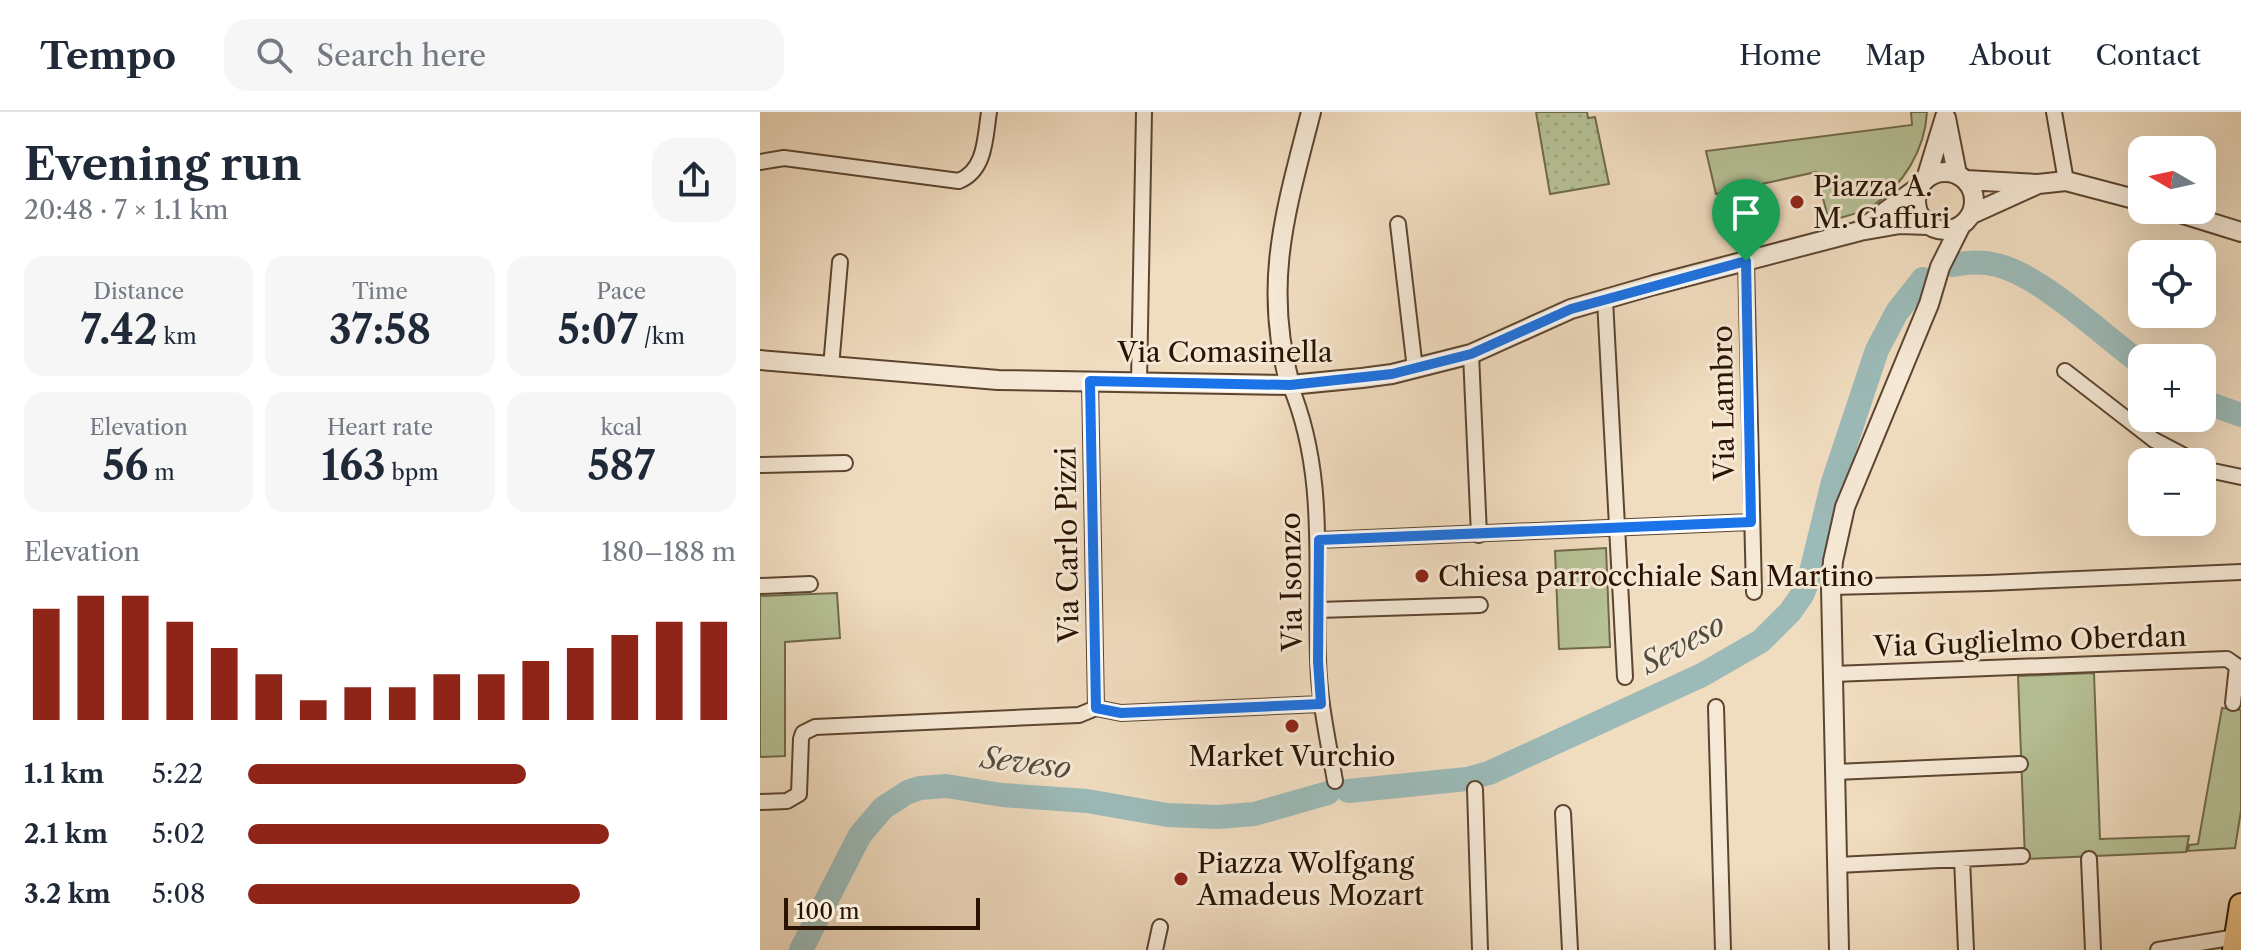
<!DOCTYPE html>
<meta charset="utf-8">
<style>
body{margin:0;font-family:"Libre Caslon Text",serif;background:#f6f6f7;color:#1f2937;height:100vh;display:flex;flex-direction:column;font-size:30px;white-space:nowrap}
*{box-sizing:border-box;margin:0}
p{font-size:26px;color:#747a83}
.icon{flex:none;width:44px;height:44px;fill:none;stroke:currentColor;stroke-width:2;stroke-linecap:round;stroke-linejoin:round}
.map{position:relative;flex:1;overflow:hidden}
.sheet{display:flex;flex-direction:column;background:#fff;width:760px}
.sheet>*{flex:none}
.needle{width:52px;rotate:279deg}
.tools{position:absolute;left:1368px;top:24px;display:grid;gap:16px}
.tools a{display:grid;place-items:center;width:88px;height:88px;border-radius:16px;background:#fff;box-shadow:0 8px 32px #0002;font-size:40px}
.scale{position:absolute;left:24px;bottom:20px;width:196px;box-sizing:border-box;padding-left:8px;border:4px solid #2a1300;border-top:0;font-size:22px;line-height:28px;white-space:nowrap;color:#2a1300;-webkit-text-stroke:6px #f5e8d5;paint-order:stroke}
.pin{position:absolute;display:grid;place-items:center;width:68px;height:68px;color:#fff;margin:-82px -34px;border-radius:50% 50% 50% 0;rotate:-45deg;box-shadow:0 0 8px #0007}
.pin .icon{rotate:45deg}
.round{display:grid;place-items:center;flex:none;width:84px;height:84px;border-radius:24px;background:#f6f6f7}
.head{display:flex;align-items:center;justify-content:space-between;height:136px;padding:0 24px}
h1{font-size:44px;font-weight:700;line-height:60px}
.stats{display:grid;grid-template-columns:repeat(3,1fr);gap:12px;height:136px;padding:8px 24px}
.stats div{display:grid;align-content:center;border-radius:20px;background:#f6f6f7;text-align:center}
.stats b{font-size:40px;font-weight:700}
.stats small{font-size:22px;font-weight:400}
.stats p{font-size:22px}
.chart{height:224px;padding:16px 24px}
.chart p{display:flex;justify-content:space-between}
.chart svg{width:100%;height:144px;margin-top:8px;stroke:#8f2418;stroke-width:6}
ul{padding:0 24px;list-style:none;font-size:26px}
li{display:grid;grid-template-columns:128px 96px 1fr;align-items:center;height:60px}
li i{height:20px;border-radius:10px;background:#8f2418}
header{display:flex;align-items:center;gap:48px;box-sizing:border-box;height:112px;padding:0 40px;background:#fff;border-bottom:2px solid #e0e1e3}
header strong{font-size:38px}
nav{display:flex;gap:44px;margin-inline-start:auto;font-size:28px}
.search{width:560px;height:72px;background:#f6f6f7;display:flex;align-items:center;gap:20px;box-sizing:border-box;padding:0 28px;border-radius:24px;color:#747a83;font-size:30px}
main{display:flex;flex:1;min-height:0}
.map>svg:first-child{display:block}
.grass{fill:url(#grass-dots);stroke:#706a4a;stroke-width:2}
.green{fill:#b6c195;stroke:#706a4a;stroke-width:2}
.lines{fill:none;stroke-linecap:round;stroke-linejoin:round}
.river{stroke:#9cbab8;stroke-width:24}
.minor-casing{stroke:#5c4530;stroke-width:18}
.tertiary-casing{stroke:#5c4530;stroke-width:22}
.primary-casing{stroke:#2a1300;stroke-width:26}
.minor{stroke:#f5e8d5;stroke-width:14}
.tertiary{stroke:#f5e8d5;stroke-width:18}
.primary{stroke:#e8be80;stroke-width:22}
.route-casing{stroke:#fff;stroke-width:16}
.route{stroke:#1a73e8;stroke-width:10}
.poi-dot{fill:#8f2418;stroke:#f5e8d5;stroke-width:3}
.labels{text-anchor:middle;stroke-width:6;stroke-linejoin:round;paint-order:stroke}
.poi-label{font-size:28px;fill:#2a1300;stroke:#f5e8d5;text-anchor:start}
.street-label{font-size:28px;fill:#2a1300;stroke:#f5e8d5}
.water-label{font-size:30px;font-style:italic;fill:#524d40;stroke:#f5e8d5}
</style>
<header>
<strong>Tempo</strong>
<div class="search"><svg class="icon" aria-label="search" viewBox="0 0 24 24"><circle cx="10" cy="10" r="6"/><path d="M15 15l6 6"/></svg>Search here</div>
<nav><a>Home</a><a>Map</a><a>About</a><a>Contact</a></nav>
</header>
<main>
<section class="sheet">
<div class="head"><div><h1>Evening run</h1><p>20:48 · 7 × 1.1 km</p></div><a class="round"><svg class="icon" aria-label="share" viewBox="0 0 24 24"><path d="M12 15V3M7 8l5-5 5 5M5 13v7h14v-7"/></svg></a></div>
<div class="stats">
<div><p>Distance</p><b>7.42<small> km</small></b></div>
<div><p>Time</p><b>37:58</b></div>
<div><p>Pace</p><b>5:07<small> /km</small></b></div>
</div>
<div class="stats">
<div><p>Elevation</p><b>56<small> m</small></b></div>
<div><p>Heart rate</p><b>163<small> bpm</small></b></div>
<div><p>kcal</p><b>587</b></div>
</div>
<div class="chart"><p><span>Elevation</span>180–188 m</p>
<svg viewBox="0 0 160 44" preserveAspectRatio="none"><path d="M5 44V10M15 44V6M25 44V6M35 44V14M45 44V22M55 44V30M65 44V38M75 44V34M85 44V34M95 44V30M105 44V30M115 44V26M125 44V22M135 44V18M145 44V14M155 44V14"/></svg>
</div>
<ul>
<li><b>1.1 km</b>5:22<i style="width:57%"></i></li>
<li><b>2.1 km</b>5:02<i style="width:74%"></i></li>
<li><b>3.2 km</b>5:08<i style="width:68%"></i></li>
</ul>
</section>
<div class="map">
<svg width="1481" height="838" viewBox="0 0 1481 838">
<defs>
<pattern id="grass-dots" width="8" height="8" patternUnits="userSpaceOnUse" patternTransform="scale(2)"><rect width="8" height="8" fill="#b6c195"/><path d="M2 2h.1M6 6h.1" fill="none" stroke="#9da57f" stroke-width="1.8" stroke-linecap="round"/></pattern>
</defs>
<rect width="100%" height="100%" fill="#f0dcbf"/>
<filter id="stains"><feTurbulence type="fractalNoise" baseFrequency=".0025" numOctaves="4"/><feColorMatrix values="0 0 0 0 .2 0 0 0 0 .09 0 0 0 0 .02 0 0 0 .5 -.17"/></filter>
<radialGradient id="worn" r=".72"><stop offset=".6" stop-color="#630" stop-opacity="0"/><stop offset="1" stop-color="#630" stop-opacity=".3"/></radialGradient>
<!-- grass -->
<path class="grass" d="M 776,0 L 827,0 L 828,6 L 835,5 L 849,72 L 790,82 Z"/>
<!-- green -->
<path class="green" d="M 1151,0 L 1167,0 C 1165,38 1143,74 1111,95 C 1099,102 1082,105 1069,109 L 1056,60 L 956,82 L 946,39 L 1152,13 Z
M 846,436 L 850,535 L 799,537 L 795,439 Z
M 77,481 L 80,526 L 25,530 L 25,644 L 0,645 L 0,484 Z
M 1334,561 L 1340,727 L 1429,724 L 1426,740 L 1265,747 L 1258,564 Z
M 1462,596 L 1481,598 L 1481,699 L 1475,736 L 1428,739 L 1429,733 L 1438,732 Z"/>
<g class="lines">
<!-- river -->
<path class="river" d="M 1193,153 C 1207,150 1222,149 1237,153 C 1282,164 1343,224 1382,252
M 1442,289 L 1481,303
M 588,679 L 707,667 L 729,661 L 942,563 L 1001,529 L 1030,500 L 1042,483 L 1050,464 L 1073,370 L 1117,238 L 1137,200 L 1163,167
M 41,838 L 100,723 L 123,696 L 148,680 L 160,676 L 186,674 L 242,683 L 327,689 L 407,703 L 458,705 L 494,702 L 568,681"/>
<!-- minor casing -->
<g class="minor-casing">
<path id="minor" d="M 1294,0 L 1306,69
M 0,50 L 24,46 L 199,69 C 226,58 225,25 229,0
M 638,112 L 655,257
M 986,149 L 994,480
M 845,188 L 865,565
M 711,242 L 719,423
M 71,255 L 80,150
M 1305,259 L 1394,328 L 1436,350
M 330,269 L 336,596
M 379,269 L 384,0
M 530,273 C 567,361 555,454 558,547 C 559,588 568,628 575,669
M 0,353 L 85,351
M 1442,353 L 1453,359 L 1481,365
M 559,428 L 991,410
M 0,474 L 50,472
M 1071,475 L 1228,471 L 1481,460
M 558,498 L 720,493
M 1073,562 L 1467,547 L 1477,554 L 1473,591
M 956,595 L 963,838
M 1075,660 L 1260,652
M 715,677 L 720,838
M 0,690 L 27,689 L 39,682 L 41,627 L 43,621 L 55,615 L 319,603 L 336,596 L 361,601 L 561,592
M 803,701 L 810,838
M 1202,747 L 1206,838
M 1329,747 L 1333,838
M 1077,753 L 1262,744
M 395,838 L 400,815
M 1398,838 L 1476,825"/>
</g>
<!-- tertiary casing -->
<g class="tertiary-casing">
<path id="tertiary" d="M 1186,6 L 1197,62
M1156 89a29 29 0 1 1 58 0a29 29 0 1 1-58 0Z
M 1166,67 L 1185,5
M 1206,68 L 1278,72 L 1306,69 L 1382,89
M 1410,98 L 1481,120
M 1212,102 L 1276,73
M 1103,116 L 1159,75
M 0,248 L 238,268 L 530,273 L 602,266 L 632,262 L 711,242 L 811,197 L 894,173 L 1100,119 L 1140,112 L 1168,113
M 530,273 C 502,171 526,98 551,0
M 1079,838 L 1071,475 L 1073,449 L 1085,395 L 1169,192 L 1180,155 L 1200,115"/>
</g>
<!-- primary casing -->
<g class="primary-casing">
<path id="primary" d="M 1474,838 L 1481,793"/>
</g>
<!-- minor -->
<use href="#minor" class="minor"/>
<!-- tertiary -->
<use href="#tertiary" class="tertiary"/>
<!-- primary -->
<use href="#primary" class="primary"/>
</g>
<g class="lines">
<!-- route casing -->
<g class="route-casing">
<path id="route" d="M 986,149 L 991,410 L 559,428 L 558,549 L 561,592 L 361,601 L 336,596 L 330,269 L 530,273 L 632,262 L 711,242 L 811,197 Z"/>
</g>
<!-- route -->
<use href="#route" class="route"/>
</g>
<!-- markers -->
<g class="poi-dot">
<circle cx="1037" cy="90" r="8"/>
<circle cx="662" cy="464" r="8"/>
<circle cx="532" cy="614" r="8"/>
<circle cx="421" cy="767" r="8"/>
</g>
<g class="labels">
<!-- poi labels -->
<g class="poi-label">
<text x="1053" y="84">Piazza A.<tspan x="1053" dy="32">M. Gaffuri</tspan></text>
<text x="678" y="474">Chiesa parrocchiale San Martino</text>
<text x="532" y="654" text-anchor="middle">Market Vurchio</text>
<text x="437" y="761">Piazza Wolfgang<tspan x="437" dy="32">Amadeus Mozart</tspan></text>
</g>
<!-- street labels -->
<g class="street-label">
<text x="465" y="250">Via Comasinella</text>
<text transform="translate(963 291) rotate(-91)" y="10">Via Lambro</text>
<text transform="translate(307 433) rotate(-91)" y="10">Via Carlo Pizzi</text>
<text transform="translate(531 470) rotate(-91)" y="10">Via Isonzo</text>
<text transform="translate(1270 529) rotate(-2)" y="10">Via Guglielmo Oberdan</text>
</g>
<!-- water labels -->
<g class="water-label">
<text transform="translate(923 532) rotate(-29)" y="10">Seveso</text>
<text transform="translate(266 651) rotate(7)" y="10">Seveso</text>
</g>
</g>
<rect width="100%" height="100%" filter="url(#stains)"/>
<rect width="100%" height="100%" fill="url(#worn)"/>
</svg>
<div class="tools">
<a><svg class="needle" viewBox="-14 -14 28 28"><path d="M0-13l5 13h-10z" fill="#e53935"/><path d="M0 13l5-13h-10z" fill="#747a83"/></svg></a>
<a><svg class="icon" aria-label="locate" viewBox="0 0 24 24"><circle cx="12" cy="12" r="6"/><path d="M12 2v4M12 18v4M2 12h4M18 12h4"/></svg></a>
<a>+</a>
<a>−</a>
</div>
<div class="scale">100 m</div>
<div class="pin" style="left:986px;top:149px;background:#1e9e55"><svg class="icon" aria-label="arrive" viewBox="0 0 24 24"><path d="M6 21V4h12l-3 4 3 4H6"/></svg></div>
</div>
</main>
